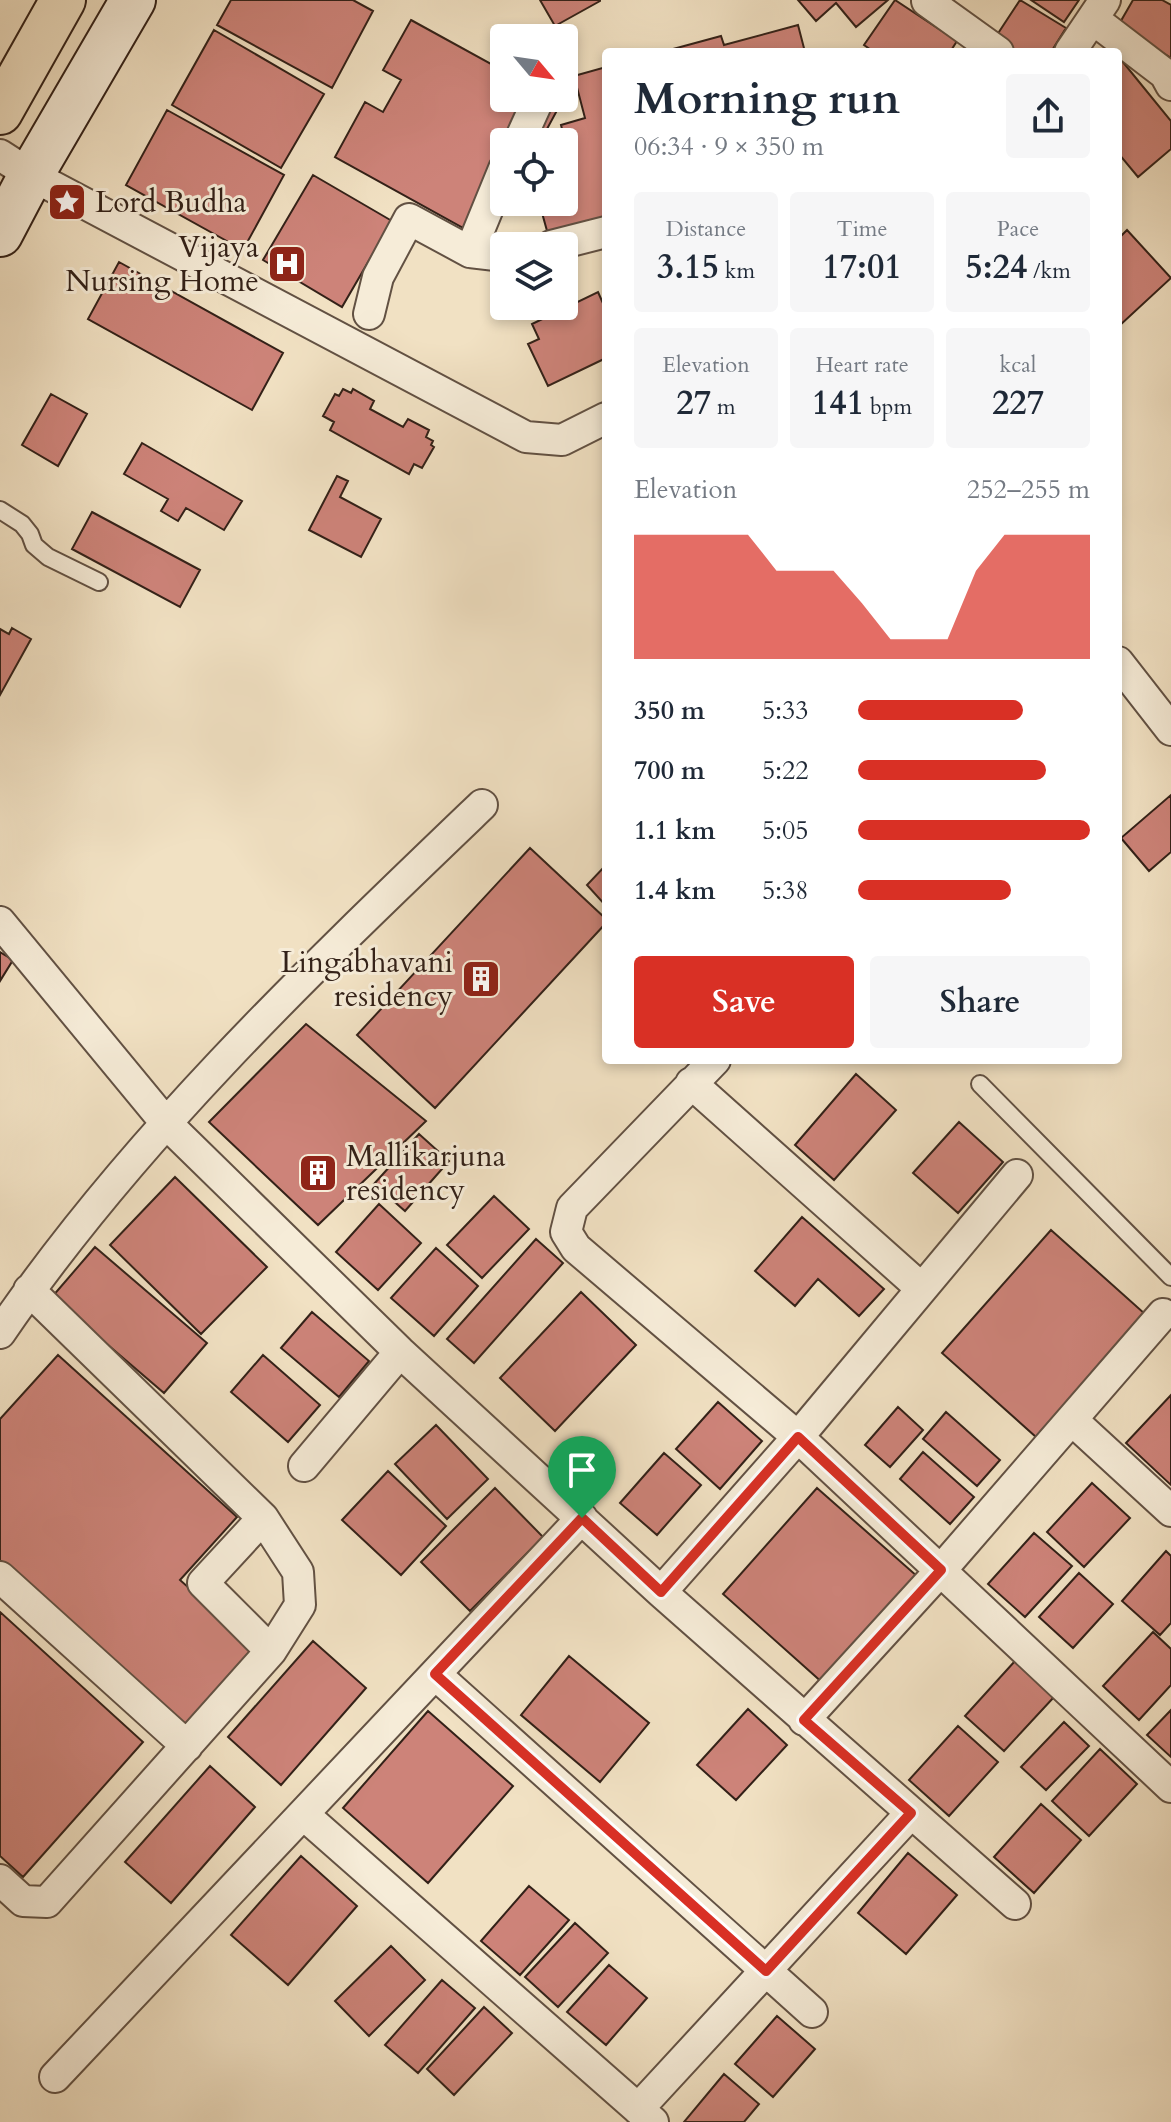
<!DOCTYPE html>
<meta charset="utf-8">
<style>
body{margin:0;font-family:Cardo,serif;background:#f6f6f7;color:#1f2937;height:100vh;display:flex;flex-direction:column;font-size:30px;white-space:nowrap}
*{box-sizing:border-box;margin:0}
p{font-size:26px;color:#747a83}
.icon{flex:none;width:44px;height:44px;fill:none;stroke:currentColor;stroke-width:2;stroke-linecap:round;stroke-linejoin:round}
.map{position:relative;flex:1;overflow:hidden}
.details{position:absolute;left:602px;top:48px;width:520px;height:1016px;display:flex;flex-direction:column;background:#fff;border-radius:8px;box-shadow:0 4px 12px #0003}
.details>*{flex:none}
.needle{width:52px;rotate:119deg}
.buttons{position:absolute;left:490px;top:24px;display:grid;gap:16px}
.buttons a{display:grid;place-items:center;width:88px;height:88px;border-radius:8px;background:#fff;box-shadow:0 4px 12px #0003;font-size:40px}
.pin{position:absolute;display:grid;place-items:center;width:68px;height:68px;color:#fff;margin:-82px -34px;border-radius:50% 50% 50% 0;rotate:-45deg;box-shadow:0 0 8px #0007}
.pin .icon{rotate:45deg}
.round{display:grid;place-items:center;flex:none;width:84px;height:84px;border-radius:8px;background:#f6f6f7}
.headline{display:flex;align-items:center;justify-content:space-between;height:136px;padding:0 32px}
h1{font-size:44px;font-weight:700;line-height:60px}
.metrics{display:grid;grid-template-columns:repeat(3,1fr);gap:12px;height:136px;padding:8px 32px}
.metrics div{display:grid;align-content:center;border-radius:8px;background:#f6f6f7;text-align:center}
.metrics b{font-size:34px;font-weight:700}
.metrics small{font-size:22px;font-weight:400}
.metrics p{font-size:22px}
.chart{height:224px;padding:16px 32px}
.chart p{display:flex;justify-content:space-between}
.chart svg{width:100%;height:144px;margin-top:8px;fill:#d93025;opacity:.7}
.button{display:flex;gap:16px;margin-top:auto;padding:16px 32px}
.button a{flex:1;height:92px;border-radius:8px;background:#d93025;color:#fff;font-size:32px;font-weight:700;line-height:92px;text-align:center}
.button a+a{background:#f6f6f7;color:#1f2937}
ul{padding:0 32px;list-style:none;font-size:26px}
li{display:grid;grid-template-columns:128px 96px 1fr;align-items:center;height:60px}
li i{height:20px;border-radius:10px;background:#d93025}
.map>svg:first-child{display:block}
.building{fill:#cd8379;stroke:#332118;stroke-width:2}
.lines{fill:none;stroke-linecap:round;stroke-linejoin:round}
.lane-casing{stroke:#625143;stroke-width:20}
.street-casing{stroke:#625143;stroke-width:34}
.secondary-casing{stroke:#332118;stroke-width:48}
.highway-casing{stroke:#332118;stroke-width:48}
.lane{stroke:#f6ecd8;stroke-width:16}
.street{stroke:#f6ecd8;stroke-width:30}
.secondary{stroke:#f6ecd8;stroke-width:44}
.highway{stroke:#f1e1c3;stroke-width:44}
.route-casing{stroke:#fff;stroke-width:16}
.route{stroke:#d93025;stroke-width:10}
.labels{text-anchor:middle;stroke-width:6;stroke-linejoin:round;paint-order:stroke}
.poi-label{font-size:30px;fill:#332118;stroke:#f6ecd8;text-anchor:start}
</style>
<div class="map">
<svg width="1171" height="2122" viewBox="0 0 1171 2122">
<rect width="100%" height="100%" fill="#f1e1c3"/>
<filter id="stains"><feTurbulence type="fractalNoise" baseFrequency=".0025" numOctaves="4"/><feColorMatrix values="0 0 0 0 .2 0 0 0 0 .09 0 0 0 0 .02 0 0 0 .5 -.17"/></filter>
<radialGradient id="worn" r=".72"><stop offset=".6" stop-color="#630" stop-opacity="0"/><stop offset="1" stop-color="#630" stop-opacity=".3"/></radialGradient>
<!-- building -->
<path class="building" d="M 231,0 L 353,0 L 373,11 L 332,88 L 217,25 Z
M 540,0 L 600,0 L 600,1 L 555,26 Z
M 798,0 L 888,0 L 856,27 L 836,3 L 816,21 Z
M 895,0 L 957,41 L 950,52 L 874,52 L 864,45 Z
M 1020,0 L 1066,28 L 1051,52 L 1018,52 L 995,38 Z
M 1031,0 L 1079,0 L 1064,22 Z
M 1133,0 L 1162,0 L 1171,5 L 1171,58 L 1118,26 Z
M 411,20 L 504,71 L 504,98 L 552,98 L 561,103 L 540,142 L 504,142 L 504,202 L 485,240 L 335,157 L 365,102 L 383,112 L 401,80 L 383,70 Z
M 798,25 L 805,52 L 662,52 L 721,36 L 724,45 Z
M 214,30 L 324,94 L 281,168 L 172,105 Z
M 1118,56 L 1171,121 L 1171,149 L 1138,177 L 1118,153 Z
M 606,67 L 606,222 L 549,238 L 539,202 L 564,202 L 566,145 L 561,125 L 585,118 L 574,76 Z
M 167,110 L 284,175 L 243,250 L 126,185 Z
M 313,175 L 392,221 L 342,307 L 263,260 Z
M 1127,230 L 1171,278 L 1118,327 L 1118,239 Z
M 119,262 L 283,353 L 252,410 L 88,319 Z
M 598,292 L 606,310 L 606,358 L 548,386 L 528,344 L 539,339 L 532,324 Z
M 343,389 L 351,393 L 353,389 L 374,401 L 370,409 L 403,427 L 408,419 L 429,430 L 426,437 L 433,441 L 431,445 L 434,447 L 422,468 L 414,464 L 409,474 L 330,430 L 334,422 L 323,416 L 335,394 L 339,396 Z
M 51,394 L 87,414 L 58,466 L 22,445 Z
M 142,443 L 242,501 L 224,530 L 186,508 L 178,521 L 161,511 L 168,499 L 124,474 Z
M 337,476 L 348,481 L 340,497 L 381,519 L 361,557 L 309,530 Z
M 92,512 L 200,570 L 180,607 L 72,549 Z
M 12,628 L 31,639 L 0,695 L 0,629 L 9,634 Z
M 1171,795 L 1171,852 L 1149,871 L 1121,838 Z
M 530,848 L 606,919 L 606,923 L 435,1108 L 357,1035 Z
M 606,865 L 606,906 L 587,885 Z
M 0,952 L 13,960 L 0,981 Z
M 306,1024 L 426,1121 L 318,1225 L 209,1122 Z
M 856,1074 L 896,1110 L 834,1180 L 795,1145 Z
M 959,1122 L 1003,1162 L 958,1213 L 913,1173 Z
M 419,1134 L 449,1161 L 405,1211 L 374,1184 Z
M 175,1177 L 267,1267 L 201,1334 L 110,1245 Z
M 494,1196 L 529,1229 L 482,1278 L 447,1245 Z
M 379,1204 L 421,1243 L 378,1290 L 336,1252 Z
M 802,1217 L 884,1289 L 859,1316 L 818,1279 L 795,1306 L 755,1271 Z
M 1051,1230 L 1145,1314 L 1036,1437 L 942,1353 Z
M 536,1239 L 563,1263 L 474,1363 L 447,1339 Z
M 95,1247 L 207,1343 L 164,1393 L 52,1297 Z
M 436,1248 L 478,1286 L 434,1336 L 391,1298 Z
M 581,1292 L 636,1345 L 555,1431 L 500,1378 Z
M 312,1312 L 369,1361 L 339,1397 L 281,1348 Z
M 58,1355 L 237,1517 L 180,1580 L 257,1649 L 185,1728 L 0,1560 L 0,1419 Z
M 263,1355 L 320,1405 L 288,1442 L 231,1392 Z
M 1171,1395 L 1171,1485 L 1126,1443 Z
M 718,1402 L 762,1441 L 720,1489 L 676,1449 Z
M 898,1407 L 923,1430 L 890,1467 L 865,1445 Z
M 946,1412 L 1000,1460 L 977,1486 L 923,1439 Z
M 436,1425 L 488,1479 L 447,1519 L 395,1464 Z
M 923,1452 L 974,1497 L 950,1524 L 900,1479 Z
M 664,1453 L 701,1485 L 657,1535 L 620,1503 Z
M 388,1471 L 446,1526 L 401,1575 L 342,1520 Z
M 1092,1483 L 1130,1518 L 1084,1567 L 1047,1532 Z
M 495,1488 L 543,1537 L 470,1611 L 421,1562 Z
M 817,1488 L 918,1577 L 824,1684 L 723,1594 Z
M 1034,1533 L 1072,1566 L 1025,1617 L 988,1584 Z
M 1166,1551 L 1171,1556 L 1171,1623 L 1160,1635 L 1122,1601 Z
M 1079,1573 L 1113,1604 L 1073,1648 L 1039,1617 Z
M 0,1612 L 143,1742 L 23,1877 L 0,1856 Z
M 1153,1632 L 1171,1649 L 1171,1685 L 1139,1720 L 1103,1686 Z
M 313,1641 L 366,1688 L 281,1785 L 228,1737 Z
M 569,1656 L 649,1723 L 600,1782 L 521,1715 Z
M 1015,1661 L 1054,1697 L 1004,1751 L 965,1716 Z
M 748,1709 L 787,1745 L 736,1800 L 697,1765 Z
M 1171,1710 L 1171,1757 L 1147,1735 Z
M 428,1711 L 513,1786 L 428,1883 L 343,1808 Z
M 1064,1722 L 1089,1746 L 1046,1790 L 1021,1767 Z
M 958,1726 L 998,1762 L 949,1816 L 909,1780 Z
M 1100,1749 L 1137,1784 L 1089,1836 L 1052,1801 Z
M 210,1766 L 255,1807 L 171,1903 L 125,1862 Z
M 1041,1804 L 1081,1840 L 1034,1893 L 994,1857 Z
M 908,1853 L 957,1895 L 906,1954 L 858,1913 Z
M 301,1856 L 357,1906 L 288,1985 L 231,1935 Z
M 529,1886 L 569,1920 L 520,1975 L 481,1941 Z
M 575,1923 L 608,1953 L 558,2007 L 525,1977 Z
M 391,1946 L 425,1980 L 369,2036 L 335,2001 Z
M 609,1965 L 647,1998 L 606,2045 L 567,2012 Z
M 442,1980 L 475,2008 L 418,2073 L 385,2045 Z
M 484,2007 L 512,2033 L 454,2095 L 427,2069 Z
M 777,2016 L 815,2049 L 773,2097 L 735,2064 Z
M 724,2074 L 759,2104 L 744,2122 L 684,2122 Z"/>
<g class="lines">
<!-- lane casing -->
<g class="lane-casing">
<path id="lane" d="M 0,510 L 22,524 L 30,534 L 34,545 L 48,557 L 99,582
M 980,1084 L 1171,1277"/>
</g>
<!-- street casing -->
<g class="street-casing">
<path id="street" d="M 927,1 L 998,52
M 1093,19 L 1165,74 L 1171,85
M 1070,52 L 1105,0
M 519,142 L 539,98
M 0,155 L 31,175 L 526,437 L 562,440 L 606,418
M 551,246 L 606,232
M 470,252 L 504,169
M 369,314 L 378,277 L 409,219 L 470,252 L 504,256
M 1118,662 L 1171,730
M 0,922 L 166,1123 L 400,1352 L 661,1592 L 1015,1904
M 715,1060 L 572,1208 L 566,1232 L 576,1248 L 798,1437 L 1171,1787
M 691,1083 L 921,1288
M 0,1333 C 132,1139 313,967 482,805
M 1072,1420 L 1171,1511
M 304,1466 L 400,1352
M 263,1518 L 203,1583 L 271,1651
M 0,1577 L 187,1746
M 661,1592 L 798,1437 L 1017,1175
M 435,1674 L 812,2012
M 804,1720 L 941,1570 L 1163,1314
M 303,1814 L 653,2122
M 0,1880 L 23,1901 L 47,1902 L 271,1651 L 300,1605 L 298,1572 L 263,1518 L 29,1290
M 55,2077 L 582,1518
M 638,2109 L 911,1813"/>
</g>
<!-- secondary casing -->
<g class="secondary-casing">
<path id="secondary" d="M 0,234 L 31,175 L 133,0"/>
</g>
<!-- highway casing -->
<g class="highway-casing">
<path id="highway" d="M 0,112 L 63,0"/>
</g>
<!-- lane -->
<use href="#lane" class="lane"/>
<!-- street -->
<use href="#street" class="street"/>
<!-- secondary -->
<use href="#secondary" class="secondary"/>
<!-- highway -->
<use href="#highway" class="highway"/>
</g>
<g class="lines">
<!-- route casing -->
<g class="route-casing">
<path id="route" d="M 798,1437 L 941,1570 L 804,1720 L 911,1813 L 766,1971 L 435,1674 L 582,1518 L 661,1592 Z"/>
</g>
<!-- route -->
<use href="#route" class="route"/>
</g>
<!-- icons -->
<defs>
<g id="sight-square" transform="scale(2)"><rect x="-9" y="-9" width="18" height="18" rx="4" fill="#8f2418" stroke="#f6ecd8"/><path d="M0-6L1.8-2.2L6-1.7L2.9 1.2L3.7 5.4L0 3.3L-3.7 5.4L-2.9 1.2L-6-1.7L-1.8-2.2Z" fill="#fff"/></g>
<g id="hospital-square" transform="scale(2)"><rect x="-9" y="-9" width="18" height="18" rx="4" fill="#8f2418" stroke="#f6ecd8"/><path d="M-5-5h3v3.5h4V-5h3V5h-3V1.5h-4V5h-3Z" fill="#fff"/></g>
<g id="building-square" transform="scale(2)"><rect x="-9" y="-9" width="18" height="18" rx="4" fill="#8f2418" stroke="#f6ecd8"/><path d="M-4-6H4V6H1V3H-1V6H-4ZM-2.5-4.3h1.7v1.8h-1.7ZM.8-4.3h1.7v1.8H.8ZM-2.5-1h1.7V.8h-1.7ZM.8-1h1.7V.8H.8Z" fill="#fff"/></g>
</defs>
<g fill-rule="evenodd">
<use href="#sight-square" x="67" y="202"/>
<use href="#hospital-square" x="287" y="264"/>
<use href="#building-square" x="481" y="979"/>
<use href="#building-square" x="318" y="1173"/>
</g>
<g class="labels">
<!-- poi labels -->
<g class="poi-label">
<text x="95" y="212">Lord Budha</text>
<text x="259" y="257" text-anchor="end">Vijaya<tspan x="259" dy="34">Nursing Home</tspan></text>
<text x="453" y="972" text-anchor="end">Lingabhavani<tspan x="453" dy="34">residency</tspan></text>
<text x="346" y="1166">Mallikarjuna<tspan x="346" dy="34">residency</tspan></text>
</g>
</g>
<rect width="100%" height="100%" filter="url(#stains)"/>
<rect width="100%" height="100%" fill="url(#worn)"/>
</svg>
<div class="buttons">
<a><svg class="needle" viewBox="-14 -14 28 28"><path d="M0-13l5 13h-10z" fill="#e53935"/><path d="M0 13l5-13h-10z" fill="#747a83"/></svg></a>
<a><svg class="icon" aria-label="locate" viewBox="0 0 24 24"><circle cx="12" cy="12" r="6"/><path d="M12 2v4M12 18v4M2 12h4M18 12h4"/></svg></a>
<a><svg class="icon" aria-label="layers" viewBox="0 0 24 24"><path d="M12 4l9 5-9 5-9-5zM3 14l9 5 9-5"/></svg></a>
</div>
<div class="pin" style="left:582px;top:1518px;background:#1e9e55"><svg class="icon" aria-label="arrive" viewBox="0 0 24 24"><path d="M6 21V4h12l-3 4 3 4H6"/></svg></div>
<section class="details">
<div class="headline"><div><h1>Morning run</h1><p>06:34 · 9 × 350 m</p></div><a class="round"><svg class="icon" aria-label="share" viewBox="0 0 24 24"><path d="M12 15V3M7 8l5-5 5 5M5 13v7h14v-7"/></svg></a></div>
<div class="metrics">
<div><p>Distance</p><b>3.15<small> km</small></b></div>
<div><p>Time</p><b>17:01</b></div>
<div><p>Pace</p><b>5:24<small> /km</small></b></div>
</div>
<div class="metrics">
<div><p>Elevation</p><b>27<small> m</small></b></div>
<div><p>Heart rate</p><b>141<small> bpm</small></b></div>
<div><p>kcal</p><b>227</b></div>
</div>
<div class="chart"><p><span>Elevation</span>252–255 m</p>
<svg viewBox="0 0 160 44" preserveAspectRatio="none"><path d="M0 44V6L10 6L20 6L30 6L40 6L50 17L60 17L70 17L80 27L90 38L100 38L110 38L120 17L130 6L140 6L150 6L160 6V44z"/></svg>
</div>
<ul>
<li><b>350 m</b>5:33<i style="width:71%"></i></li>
<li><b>700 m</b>5:22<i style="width:81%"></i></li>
<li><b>1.1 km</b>5:05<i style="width:100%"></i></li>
<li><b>1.4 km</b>5:38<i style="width:66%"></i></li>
</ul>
<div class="button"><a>Save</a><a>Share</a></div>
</section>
</div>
